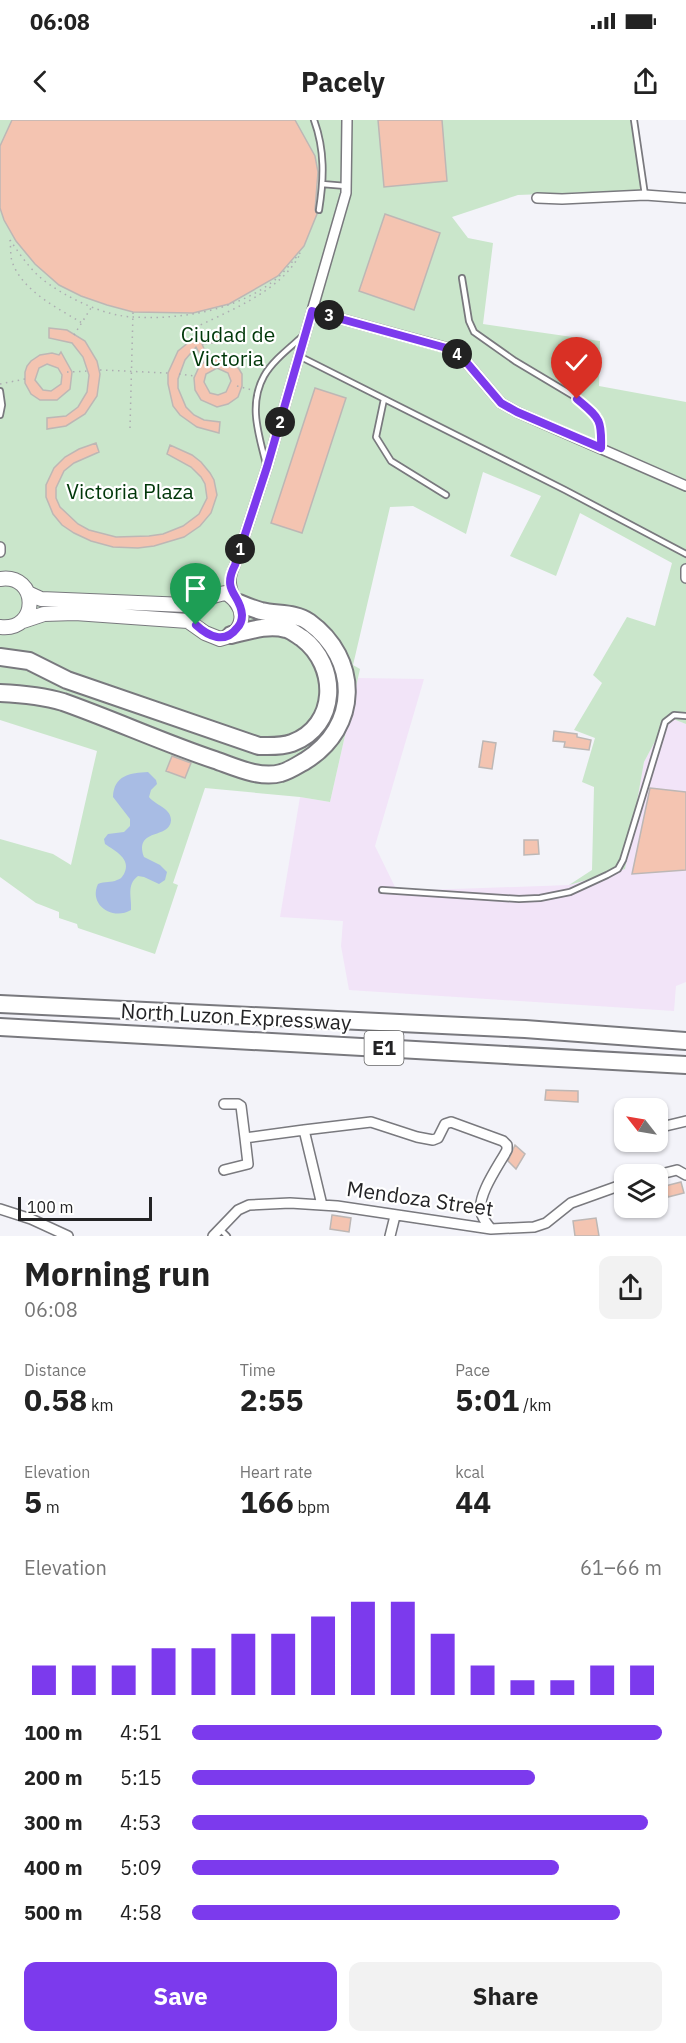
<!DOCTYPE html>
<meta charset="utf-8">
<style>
body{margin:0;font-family:"IBM Plex Sans",sans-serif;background:#f2f2f2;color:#222;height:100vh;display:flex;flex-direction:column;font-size:22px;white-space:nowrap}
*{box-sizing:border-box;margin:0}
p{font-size:20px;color:#767676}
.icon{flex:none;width:33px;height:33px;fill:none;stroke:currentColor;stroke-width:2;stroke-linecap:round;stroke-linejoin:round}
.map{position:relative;height:1116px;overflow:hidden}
.side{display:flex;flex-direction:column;background:#fff;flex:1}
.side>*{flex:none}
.needle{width:39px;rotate:301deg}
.fabs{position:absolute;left:614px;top:978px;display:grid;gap:12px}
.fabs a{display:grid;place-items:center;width:54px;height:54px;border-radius:12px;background:#fff;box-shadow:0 2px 4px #0004;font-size:30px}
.scale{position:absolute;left:18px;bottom:15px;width:134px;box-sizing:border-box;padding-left:6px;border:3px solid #232325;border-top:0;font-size:16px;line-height:21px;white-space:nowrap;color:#232325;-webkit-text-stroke:4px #fff;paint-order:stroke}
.pin{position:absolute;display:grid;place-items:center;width:51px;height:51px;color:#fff;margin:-62px -26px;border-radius:50% 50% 50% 0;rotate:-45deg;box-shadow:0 0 6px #0007}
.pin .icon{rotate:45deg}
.km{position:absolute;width:30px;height:30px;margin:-15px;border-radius:50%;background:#222;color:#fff;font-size:16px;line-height:30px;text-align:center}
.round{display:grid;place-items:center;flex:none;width:63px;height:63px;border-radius:12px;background:#f2f2f2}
.overview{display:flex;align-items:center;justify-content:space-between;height:102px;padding:0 24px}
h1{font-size:33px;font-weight:800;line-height:45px}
.metrics{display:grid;grid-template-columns:repeat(3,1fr);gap:9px;height:102px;padding:6px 24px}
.metrics div{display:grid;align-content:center}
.metrics b{font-size:30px;font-weight:800}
.metrics small{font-size:16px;font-weight:400}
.metrics p{font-size:16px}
.chart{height:168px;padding:12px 24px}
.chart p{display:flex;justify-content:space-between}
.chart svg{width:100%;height:108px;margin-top:6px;stroke:#7c3aed;stroke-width:6}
.action{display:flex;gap:12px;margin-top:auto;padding:12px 24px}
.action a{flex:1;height:69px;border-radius:12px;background:#7c3aed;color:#fff;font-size:24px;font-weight:800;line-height:69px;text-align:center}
.action a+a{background:#f2f2f2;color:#222}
ul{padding:0 24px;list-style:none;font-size:20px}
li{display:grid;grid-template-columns:96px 72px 1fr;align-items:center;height:45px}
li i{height:15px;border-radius:8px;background:#7c3aed}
.status{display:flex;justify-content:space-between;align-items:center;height:42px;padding:0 30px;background:#fff;direction:ltr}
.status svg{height:16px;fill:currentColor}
header{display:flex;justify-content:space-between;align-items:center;height:78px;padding:0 24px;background:#fff;font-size:27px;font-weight:800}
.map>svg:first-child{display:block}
.industrial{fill:#f2e4f8}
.green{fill:#cae6cb}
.water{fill:#a8bce4}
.building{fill:#f4c4b1;stroke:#bdb7b5;stroke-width:1.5;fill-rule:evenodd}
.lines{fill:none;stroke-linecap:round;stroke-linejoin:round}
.service-casing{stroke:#79797e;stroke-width:8}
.minor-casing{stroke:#79797e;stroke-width:12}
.secondary-casing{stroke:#79797e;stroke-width:16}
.motorway-casing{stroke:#79797e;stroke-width:20}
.path{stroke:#adadb2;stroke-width:1.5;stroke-dasharray:1.5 4.5;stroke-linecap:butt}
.service{stroke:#fff;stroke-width:4.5}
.minor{stroke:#fff;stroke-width:9}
.secondary{stroke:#fff;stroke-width:14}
.motorway{stroke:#fff;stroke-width:16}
.route-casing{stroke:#fff;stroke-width:12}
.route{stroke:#7c3aed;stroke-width:8}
.labels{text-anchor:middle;stroke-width:4.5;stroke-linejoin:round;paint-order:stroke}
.shield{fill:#fff;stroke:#656566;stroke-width:1.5}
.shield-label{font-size:20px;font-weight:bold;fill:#232325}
.park-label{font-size:21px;fill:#003709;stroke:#fff}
.street-label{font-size:21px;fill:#232325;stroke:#fff}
</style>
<div class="status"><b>06:08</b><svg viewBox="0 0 49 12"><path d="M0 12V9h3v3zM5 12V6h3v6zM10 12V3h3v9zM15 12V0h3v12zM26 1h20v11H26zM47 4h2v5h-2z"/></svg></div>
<header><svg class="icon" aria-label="back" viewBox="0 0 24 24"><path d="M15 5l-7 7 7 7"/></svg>Pacely<svg class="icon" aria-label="share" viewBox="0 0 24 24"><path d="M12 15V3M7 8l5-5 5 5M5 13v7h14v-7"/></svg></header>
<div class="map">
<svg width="686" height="1116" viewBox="0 0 686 1116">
<rect width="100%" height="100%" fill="#f3f3f9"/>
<!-- industrial -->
<path class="industrial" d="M 358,558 L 424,559 L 375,726 L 397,771 L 569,765 L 625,749 L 644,642 L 668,597 L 686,604 L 686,862 L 676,866 L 674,891 L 349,870 L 341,826 L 343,801 L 280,797 L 300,677 L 330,682 Z"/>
<!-- green -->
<path class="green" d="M 0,0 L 632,0 L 642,70 L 518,75 L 452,97 L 468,118 L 493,123 L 483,204 L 600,221 L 599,266 L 686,282 L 686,604 L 668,597 L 644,642 L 625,749 L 569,765 L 592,750 L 594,667 L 582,662 L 595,618 L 574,610 L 602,563 L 593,555 L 627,497 L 655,506 L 672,443 L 580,393 L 556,456 L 510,436 L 541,376 L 483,352 L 466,414 L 413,386 L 390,387 L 353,545 L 360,549 L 330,682 L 300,677 L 205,668 L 173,763 L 178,765 L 155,834 L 78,808 L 77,804 L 59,798 L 59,792 L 36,783 L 0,757 L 0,719 L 53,734 L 71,745 L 97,631 L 0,600 Z"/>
<!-- water -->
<path class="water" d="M 148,652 L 156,660 L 157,664 L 151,670 L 149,677 C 155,685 171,688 171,700 C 170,720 134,707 144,737 L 160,745 L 167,752 L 165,760 L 159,764 L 144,757 L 138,756 C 126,765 132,777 131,790 C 113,801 88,785 98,764 C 105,761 111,763 117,760 C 121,759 122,757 124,754 C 132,739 115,731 105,724 L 104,719 L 108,714 L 124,712 L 130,706 L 130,699 L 113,677 C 114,655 130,653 148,652 Z"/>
<!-- building -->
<path class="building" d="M 12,0 L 295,0 L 315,36 L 318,52 L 315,90 L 317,94 L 304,126 L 278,156 L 229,184 L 193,193 L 133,192 L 107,185 L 81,176 L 59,165 L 35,144 L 16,121 L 4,100 L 0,88 L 0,26 Z
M 378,0 L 442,0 L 447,61 L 384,67 Z
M 385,94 L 440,113 L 414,190 L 359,171 Z
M 49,208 L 67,210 L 85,221 L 97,241 L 100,254 L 97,276 L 85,294 L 66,306 L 47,309 L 47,298 L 66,296 L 78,287 L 87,272 L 89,255 L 83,237 L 72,223 L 49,218 Z
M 220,212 L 220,222 L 202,224 L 208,238 L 225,238 L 231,241 L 239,249 L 242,254 L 242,266 L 238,277 L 228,284 L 217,287 L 201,280 L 195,270 L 194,258 L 199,247 L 204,242 L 196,227 L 185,240 L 178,259 L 178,268 L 186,287 L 194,295 L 204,300 L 220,302 L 219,313 L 197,307 L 180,295 L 173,286 L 168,264 L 168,253 L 178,231 L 194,218 ZM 217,248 L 228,253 L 231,261 L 226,272 L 218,275 L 210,273 L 204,262 L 206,254 Z
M 61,232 L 72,252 L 70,269 L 57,280 L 40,280 L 31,274 L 25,263 L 25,252 L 27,246 L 31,241 L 40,235 L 52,233 L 59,235 ZM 47,244 L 58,248 L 62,255 L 61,264 L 51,271 L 43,270 L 35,260 L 39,248 Z
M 315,268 L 346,278 L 302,413 L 271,403 Z
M 96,323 L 99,332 L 74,343 L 64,351 L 56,368 L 56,378 L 60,387 L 78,404 L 89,410 L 116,417 L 149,416 L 163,414 L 183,406 L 199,394 L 207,378 L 205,364 L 201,357 L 191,347 L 167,334 L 170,325 L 192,335 L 201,342 L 210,353 L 214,360 L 217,375 L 211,393 L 200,406 L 184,417 L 154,426 L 138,428 L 113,427 L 91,421 L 74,413 L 62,405 L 53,394 L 46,377 L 46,365 L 54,348 L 65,337 L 79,329 Z
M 554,611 L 577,614 L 577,617 L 591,620 L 589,630 L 564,627 L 565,622 L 553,621 Z
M 483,621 L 496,623 L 492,649 L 479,647 Z
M 172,636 L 191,643 L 185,658 L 166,651 Z
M 650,668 L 686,672 L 686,750 L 632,754 Z
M 524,720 L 538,720 L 539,734 L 524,735 Z
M 546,970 L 578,971 L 578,982 L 545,980 Z
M 515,1025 L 525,1034 L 516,1049 L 508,1041 Z
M 681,1062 L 684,1073 L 668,1077 L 665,1066 Z
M 332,1095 L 351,1098 L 349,1112 L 330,1109 Z
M 596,1098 L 599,1116 L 575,1116 L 573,1101 Z"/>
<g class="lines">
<!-- service casing -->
<g class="service-casing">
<path id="service" d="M 314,0 C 325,30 324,59 319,90
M 634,0 L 645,75
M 322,64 L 346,66
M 462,158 L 469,201 L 474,212 L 515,241 L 577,278 L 598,297 L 602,310 L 601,328
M 299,236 L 565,370 L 686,434
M 0,271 L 2,285 L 0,295
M 384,279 L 376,317 L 391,341 L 446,375
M 266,344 C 259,315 248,285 264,256 C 273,240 291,227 304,215
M 382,770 L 519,779 L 540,778 L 570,772 L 607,755 L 618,749 L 623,740 L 665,602 L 674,595 L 686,596
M 220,1109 L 227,1116"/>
</g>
<!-- minor casing -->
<g class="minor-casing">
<path id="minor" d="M 537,78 L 562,79 L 645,75 L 686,78
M 312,191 L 451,229 L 462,237 L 501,283 L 517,292 L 686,366
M 0,427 L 0,432
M 686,449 L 686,458
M 235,478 C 230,465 229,457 235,445 L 267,347 L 346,73 L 347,0
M 224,984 L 238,984 L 241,986 L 245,1018
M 657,1008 L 686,1001
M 224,1050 L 248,1044 L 245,1018 L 304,1010
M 657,1055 L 677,1050 L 686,1055
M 322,1085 L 304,1010 L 371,1002 L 417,1017 L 433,1020 L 438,1018 L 445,1004 L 451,1002 L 503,1021 L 507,1025 L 507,1030 C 499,1045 477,1075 481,1092 C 482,1098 487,1104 491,1109
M 0,1089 L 31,1099 L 68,1116
M 213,1116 L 238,1090 L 249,1085 L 290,1083 L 337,1086 L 491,1109 L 534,1107 L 546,1103 L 571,1083 L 624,1064
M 390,1116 L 395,1096"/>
</g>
<!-- secondary casing -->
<g class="secondary-casing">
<path id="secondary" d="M 0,459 C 39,453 40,512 0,507
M 23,501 L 44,494 L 75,493 L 188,501 L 205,513 L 220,519 C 247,513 248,486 226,473 C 212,475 200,481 186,485 L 41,479 L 28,473"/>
</g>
<!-- motorway casing -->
<g class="motorway-casing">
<path id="motorway" d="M 0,537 L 29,541 L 67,560 L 259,626 C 270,626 281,627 292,623 C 338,606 339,546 302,518 C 297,515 291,510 286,509 C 268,504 248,511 231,515
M 0,573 C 21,574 43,576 63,582 C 114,600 164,623 215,640 C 235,647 260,659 281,653 C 289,651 298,645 305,641 C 360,607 360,539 309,502 C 295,492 277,495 261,491 C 254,489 246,486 239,483
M 0,884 L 525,909 L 686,921
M 0,907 L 686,945"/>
</g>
<!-- path -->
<path class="path" d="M 10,120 C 19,133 29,148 42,159 C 65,177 104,196 133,197 C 182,200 238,190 276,159 C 286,151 293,140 301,132
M 10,120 C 11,128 10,138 13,144 C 24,172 58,188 82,203
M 190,210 C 226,192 281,172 300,134
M 74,215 L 91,188
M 100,250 L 168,253
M 67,252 L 89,251
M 179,254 L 195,256
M 0,264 L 25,259
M 237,266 L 252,270
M 130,308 L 133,192"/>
<!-- service -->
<use href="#service" class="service"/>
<!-- minor -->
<use href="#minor" class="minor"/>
<!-- secondary -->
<use href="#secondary" class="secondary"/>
<!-- motorway -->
<use href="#motorway" class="motorway"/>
</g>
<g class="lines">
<!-- route casing -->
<g class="route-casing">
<path id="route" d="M 196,505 C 209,517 225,524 237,508 C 240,505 242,500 242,495 C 241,474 221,472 235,445 L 267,347 L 312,191 L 450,229 L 462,237 L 501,283 L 517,292 L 601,328 C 602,298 599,298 577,279"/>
</g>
<!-- route -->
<use href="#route" class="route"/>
</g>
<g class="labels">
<!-- shield labels -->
<rect class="shield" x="364.5" y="911" width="39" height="34" rx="4.5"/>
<g class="shield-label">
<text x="384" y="935">E1</text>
</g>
<!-- park labels -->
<g class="park-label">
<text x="228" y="222">Ciudad de<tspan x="228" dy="24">Victoria</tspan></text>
<text x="130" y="379">Victoria Plaza</text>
</g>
<!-- street labels -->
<g class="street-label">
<text transform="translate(236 897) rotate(3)" y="7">North Luzon Expressway</text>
<text transform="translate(420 1079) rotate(8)" y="7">Mendoza Street</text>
</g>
</g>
</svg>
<div class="fabs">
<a><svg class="needle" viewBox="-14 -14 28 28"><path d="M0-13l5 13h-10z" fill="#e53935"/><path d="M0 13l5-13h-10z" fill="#767676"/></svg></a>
<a><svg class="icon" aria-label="layers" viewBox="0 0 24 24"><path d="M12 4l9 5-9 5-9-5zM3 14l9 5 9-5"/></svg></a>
</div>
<div class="scale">100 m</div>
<div class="pin" style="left:196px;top:505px;background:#1e9e55"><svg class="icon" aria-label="arrive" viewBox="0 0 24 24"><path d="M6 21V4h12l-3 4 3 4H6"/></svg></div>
<div class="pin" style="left:577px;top:279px;background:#d93025"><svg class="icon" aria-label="check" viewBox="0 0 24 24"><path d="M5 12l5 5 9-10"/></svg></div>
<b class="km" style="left:240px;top:429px">1</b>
<b class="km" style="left:280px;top:302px">2</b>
<b class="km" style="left:329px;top:195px">3</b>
<b class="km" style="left:457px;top:234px">4</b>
</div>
<section class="side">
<div class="overview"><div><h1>Morning run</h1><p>06:08</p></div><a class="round"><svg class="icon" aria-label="share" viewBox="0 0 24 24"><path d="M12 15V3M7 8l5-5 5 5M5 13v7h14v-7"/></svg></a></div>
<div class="metrics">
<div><p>Distance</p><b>0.58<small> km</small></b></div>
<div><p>Time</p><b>2:55</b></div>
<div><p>Pace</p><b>5:01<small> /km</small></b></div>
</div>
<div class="metrics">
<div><p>Elevation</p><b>5<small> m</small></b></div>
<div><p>Heart rate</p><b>166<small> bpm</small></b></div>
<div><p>kcal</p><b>44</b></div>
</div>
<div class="chart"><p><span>Elevation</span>61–66 m</p>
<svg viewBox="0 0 160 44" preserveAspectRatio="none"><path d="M5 44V32M15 44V32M25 44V32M35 44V25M45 44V25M55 44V19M65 44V19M75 44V12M85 44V6M95 44V6M105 44V19M115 44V32M125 44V38M135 44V38M145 44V32M155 44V32"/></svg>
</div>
<ul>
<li><b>100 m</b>4:51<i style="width:100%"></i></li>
<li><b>200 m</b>5:15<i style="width:73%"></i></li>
<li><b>300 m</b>4:53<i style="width:97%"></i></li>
<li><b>400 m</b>5:09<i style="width:78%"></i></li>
<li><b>500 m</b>4:58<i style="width:91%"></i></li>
</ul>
<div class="action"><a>Save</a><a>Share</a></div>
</section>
